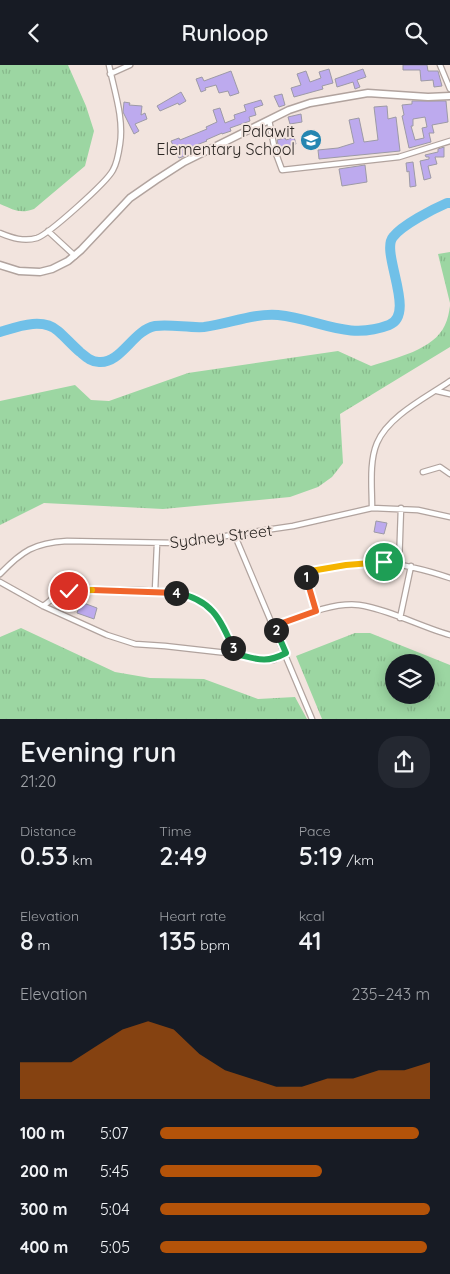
<!DOCTYPE html>
<meta charset="utf-8">
<style>
body{margin:0;font-family:Quicksand,sans-serif;background:#242831;color:#f1f3f6;height:100vh;display:flex;flex-direction:column;font-size:19px;white-space:nowrap}
*{box-sizing:border-box;margin:0}
p{font-size:16px;color:#9ea1a6}
.icon{flex:none;width:28px;height:28px;fill:none;stroke:currentColor;stroke-width:2;stroke-linecap:round;stroke-linejoin:round}
.map{position:relative;height:654px;overflow:hidden}
.side{display:flex;flex-direction:column;background:#171b24;flex:1}
.side>*{flex:none}
.buttons{position:absolute;left:385px;top:589px;display:grid;gap:10px}
.buttons a{display:grid;place-items:center;width:50px;height:50px;border-radius:50%;background:#171b24;box-shadow:0 2px 12px #0003;font-size:25px}
.pin{position:absolute;display:grid;place-items:center;width:42px;height:42px;color:#fff;margin:-21px;border:2px solid #fff;border-radius:50%;box-shadow:0 1px 5px #0007}
.km{position:absolute;width:25px;height:25px;margin:-12px;border-radius:50%;background:#222;color:#fff;font-size:14px;line-height:25px;text-align:center}
.round{display:grid;place-items:center;flex:none;width:52px;height:52px;border-radius:20px;background:#242831}
.summary{display:flex;align-items:center;justify-content:space-between;height:85px;padding:0 20px}
h1{font-size:28px;font-weight:600;line-height:38px}
.stats{display:grid;grid-template-columns:repeat(3,1fr);gap:8px;height:85px;padding:5px 20px}
.stats div{display:grid;align-content:center}
.stats b{font-size:25px;font-weight:600}
.stats small{font-size:14px;font-weight:400}
.stats p{font-size:14px}
.chart{height:140px;padding:10px 20px}
.chart p{display:flex;justify-content:space-between}
.chart svg{width:100%;height:90px;margin-top:5px;fill:#b45309;opacity:.7}
ul{padding:0 20px;list-style:none;font-size:16px}
li{display:grid;grid-template-columns:80px 60px 1fr;align-items:center;height:38px}
li i{height:12px;border-radius:6px;background:#b45309}
header{display:flex;justify-content:space-between;align-items:center;height:65px;padding:0 20px;background:#171b24;font-size:22px;font-weight:600}
.map>svg:first-child{display:block}
.grass{fill:url(#grass-tufts);fill-rule:evenodd}
.lines{fill:none;stroke-linecap:round;stroke-linejoin:round}
.river{stroke:#70c0e8;stroke-width:10}
.building{fill:#bdaaee;stroke:#9d9aa6;fill-rule:evenodd}
.street-casing{stroke:#b1a39e;stroke-width:7}
.secondary-casing{stroke:#b1a39e;stroke-width:9}
.street{stroke:#fff;stroke-width:4.5}
.secondary{stroke:#fff;stroke-width:6}
.split-1-casing{stroke:#fff;stroke-width:10}
.split-2-casing{stroke:#fff;stroke-width:10}
.split-3-casing{stroke:#fff;stroke-width:10}
.split-4-casing{stroke:#fff;stroke-width:10}
.split-5-casing{stroke:#fff;stroke-width:10}
.split-6-casing{stroke:#fff;stroke-width:10}
.split-1{stroke:#f5b400;stroke-width:6}
.split-2{stroke:#f0652b;stroke-width:6}
.split-3{stroke:#22a559;stroke-width:6}
.split-4{stroke:#22a559;stroke-width:6}
.split-5{stroke:#f0652b;stroke-width:6}
.split-6{stroke:#f5b400;stroke-width:6}
.labels{text-anchor:middle;stroke-width:4;stroke-linejoin:round;paint-order:stroke}
.poi-label{font-size:16px;fill:#2d2825;stroke:#f2e4de;text-anchor:end}
.street-label{font-size:16px;fill:#2d2825;stroke:#f2e4de}
</style>
<header><svg class="icon" aria-label="back" viewBox="0 0 24 24"><path d="M15 5l-7 7 7 7"/></svg>Runloop<svg class="icon" aria-label="search" viewBox="0 0 24 24"><circle cx="10" cy="10" r="6"/><path d="M15 15l6 6"/></svg></header>
<div class="map">
<svg width="450" height="654" viewBox="0 0 450 654">
<defs>
<pattern id="grass-tufts" width="24" height="20" patternUnits="userSpaceOnUse" patternTransform="scale(1.25)"><rect width="24" height="20" fill="#9cd6a2"/><path d="M3 7l-1-3M5 7V3M7 7l1-3M15 17l-1-3M17 17v-4M19 17l1-3" fill="none" stroke="#87b88b"/></pattern>
</defs>
<rect width="100%" height="100%" fill="#f2e4de"/>
<!-- grass -->
<path class="grass" d="M 0,0 L 68,0 L 86,41 L 94,66 L 85,101 L 34,144 C 20,149 14,145 0,139 Z
M 450,187 L 450,238 L 438,189 Z
M 450,241 L 450,282 L 340,349 L 343,398 L 332,412 L 318,422 L 290,432 L 163,444 L 44,438 L 0,460 L 0,336 L 75,320 L 91,335 L 109,336 L 188,308 L 338,286 L 371,301 C 395,293 434,285 445,260 C 448,254 449,247 450,241 Z
M 21,563 L 115,607 L 150,613 L 204,614 L 258,634 L 295,632 L 307,654 L 0,654 L 0,572 Z
M 355,568 L 370,568 L 450,600 L 450,654 L 322,654 L 296,591 ZM 394,598 L 426,598 L 426,630 L 394,630 Z"/>
<g class="lines">
<!-- river -->
<path class="river" d="M 0,267 C 17,262 42,252 58,266 C 65,272 72,280 80,287 C 86,292 91,297 99,297 C 121,299 133,265 155,261 C 171,259 188,263 204,262 C 229,259 253,248 278,250 C 319,254 347,276 389,260 C 417,250 380,187 393,172 C 402,160 433,144 447,138 L 450,138"/>
</g>
<!-- building -->
<path class="building" d="M 403,0 L 427,0 L 428,6 L 438,6 L 442,21 L 434,22 L 433,15 L 421,16 L 420,5 L 403,5 Z
M 329,4 L 333,18 L 322,21 L 323,24 L 294,32 L 291,23 L 301,20 L 297,9 L 306,6 L 310,17 L 321,13 L 319,7 Z
M 363,4 L 366,12 L 357,15 L 360,22 L 355,24 L 353,17 L 337,22 L 335,14 Z
M 231,6 L 239,28 L 230,31 L 228,26 L 219,28 L 216,20 L 205,23 L 206,25 L 201,27 L 196,14 L 202,12 L 204,16 Z
M 181,27 L 186,36 L 179,40 L 178,38 L 160,46 L 157,41 Z
M 282,29 L 285,40 L 279,42 L 274,31 Z
M 261,35 L 263,40 L 254,43 L 256,50 L 249,52 L 250,56 L 230,63 L 231,66 L 222,69 L 222,68 L 206,75 L 207,76 L 183,85 L 185,91 L 179,93 L 171,76 L 179,73 L 180,75 L 207,64 L 206,62 L 217,57 L 213,45 L 220,43 L 225,58 L 235,54 L 234,50 L 246,46 L 244,40 Z
M 412,36 L 446,36 L 448,57 L 432,60 L 434,68 L 429,68 L 431,77 L 409,83 L 402,51 L 404,50 L 402,40 L 412,39 ZM 425,52 L 427,62 L 422,63 L 424,73 L 415,75 L 411,61 L 413,61 L 413,54 Z
M 124,37 L 130,38 L 129,40 L 142,41 L 141,50 L 145,48 L 147,54 L 135,59 L 139,66 L 134,69 L 123,47 Z
M 387,41 L 388,54 L 396,52 L 400,86 L 319,94 L 318,85 L 338,83 L 354,78 L 349,55 L 359,53 L 364,77 L 378,75 L 374,42 Z
M 301,49 L 302,57 L 290,59 L 288,52 Z
M 294,72 L 296,79 L 279,83 L 277,75 L 285,73 L 286,75 Z
M 444,82 L 444,92 L 435,92 L 437,99 L 428,101 L 431,113 L 424,115 L 420,96 L 429,94 L 429,92 L 426,92 L 425,90 L 438,87 L 438,84 Z
M 413,97 L 416,121 L 410,122 L 409,106 L 407,107 L 406,98 Z
M 365,100 L 367,117 L 342,121 L 339,104 Z
M 376,456 L 387,458 L 384,469 L 374,467 Z
M 81,537 L 97,543 L 94,554 L 77,548 Z"/>
<g class="lines">
<!-- street casing -->
<g class="street-casing">
<path id="street" d="M 440,0 L 450,24
M 110,9 L 130,0
M 269,55 L 275,86 L 282,105 L 399,92 L 450,76
M 48,166 L 75,191
M 0,168 C 12,173 24,177 37,173 C 49,169 107,117 113,105 C 117,98 119,86 120,79 C 124,53 114,25 109,0
M 437,326 L 450,329
M 423,407 L 440,402 L 450,409
M 372,443 C 372,422 369,397 377,378 C 388,351 427,332 450,316
M 235,471 L 312,654
M 399,500 L 401,443
M 0,509 C 22,486 34,478 67,476 L 178,478 L 293,461 L 372,443 L 418,445 L 450,452
M 0,517 L 43,541 L 107,570 L 135,579 L 165,581 L 236,589 L 260,595 L 274,595 L 286,588
M 155,526 L 157,479
M 43,541 C 48,538 53,532 59,529 C 75,521 161,525 182,529 C 191,531 199,535 206,540 C 222,550 229,573 236,589
M 316,546 L 305,507 C 330,503 361,495 386,498 C 408,500 429,506 450,513
M 400,553 L 411,501
M 274,561 C 299,552 332,537 359,540 C 388,544 421,562 450,570"/>
</g>
<!-- secondary casing -->
<g class="secondary-casing">
<path id="secondary" d="M 0,200 L 19,206 L 40,207 L 52,204 L 68,196 L 81,185 L 130,133 L 156,115 L 184,97 L 289,45 L 310,38 L 368,28 L 428,32 L 450,31"/>
</g>
<!-- street -->
<use href="#street" class="street"/>
<!-- secondary -->
<use href="#secondary" class="secondary"/>
</g>
<g class="lines">
<!-- split-1 casing -->
<g class="split-1-casing">
<path id="split-1" d="M 306,512 L 305,507 L 346,500 L 384,497"/>
</g>
<!-- split-2 casing -->
<g class="split-2-casing">
<path id="split-2" d="M 276,565 L 274,561 L 316,546 L 306,512"/>
</g>
<!-- split-3 casing -->
<g class="split-3-casing">
<path id="split-3" d="M 233,583 L 236,589 C 257,594 265,599 286,588 L 276,565"/>
</g>
<!-- split-4 casing -->
<g class="split-4-casing">
<path id="split-4" d="M 176,528 C 211,534 220,553 233,583"/>
</g>
<!-- split-5 casing -->
<g class="split-5-casing">
<path id="split-5" d="M 92,525 L 176,528"/>
</g>
<!-- split-6 casing -->
<g class="split-6-casing">
<path id="split-6" d="M 69,526 L 92,525"/>
</g>
<!-- split-1 -->
<use href="#split-1" class="split-1"/>
<!-- split-2 -->
<use href="#split-2" class="split-2"/>
<!-- split-3 -->
<use href="#split-3" class="split-3"/>
<!-- split-4 -->
<use href="#split-4" class="split-4"/>
<!-- split-5 -->
<use href="#split-5" class="split-5"/>
<!-- split-6 -->
<use href="#split-6" class="split-6"/>
</g>
<!-- icons -->
<defs>
<g id="school-disc" transform="scale(1.125)"><circle r="9.5" fill="#2586b1" stroke="#f2e4de"/><path d="M0-5L7-2L0 1L-7-2ZM-4 1L0 2.5L4 1V4Q0 6-4 4Z" fill="#fff"/></g>
</defs>
<g fill-rule="evenodd">
<use href="#school-disc" x="311" y="75"/>
</g>
<g class="labels">
<!-- poi labels -->
<g class="poi-label">
<text x="295" y="72">Palawit<tspan x="295" dy="18">Elementary School</tspan></text>
</g>
<!-- street labels -->
<g class="street-label">
<text transform="translate(221 471) rotate(-7)" y="6">Sydney Street</text>
</g>
</g>
</svg>
<div class="buttons">
<a><svg class="icon" aria-label="layers" viewBox="0 0 24 24"><path d="M12 4l9 5-9 5-9-5zM3 14l9 5 9-5"/></svg></a>
</div>
<div class="pin" style="left:384px;top:497px;background:#1e9e55"><svg class="icon" aria-label="arrive" viewBox="0 0 24 24"><path d="M6 21V4h12l-3 4 3 4H6"/></svg></div>
<div class="pin" style="left:69px;top:526px;background:#d93025"><svg class="icon" aria-label="check" viewBox="0 0 24 24"><path d="M5 12l5 5 9-10"/></svg></div>
<b class="km" style="left:306px;top:512px">1</b>
<b class="km" style="left:276px;top:565px">2</b>
<b class="km" style="left:233px;top:583px">3</b>
<b class="km" style="left:176px;top:528px">4</b>
</div>
<section class="side">
<div class="summary"><div><h1>Evening run</h1><p>21:20</p></div><a class="round"><svg class="icon" aria-label="share" viewBox="0 0 24 24"><path d="M12 15V3M7 8l5-5 5 5M5 13v7h14v-7"/></svg></a></div>
<div class="stats">
<div><p>Distance</p><b>0.53<small> km</small></b></div>
<div><p>Time</p><b>2:49</b></div>
<div><p>Pace</p><b>5:19<small> /km</small></b></div>
</div>
<div class="stats">
<div><p>Elevation</p><b>8<small> m</small></b></div>
<div><p>Heart rate</p><b>135<small> bpm</small></b></div>
<div><p>kcal</p><b>41</b></div>
</div>
<div class="chart"><p><span>Elevation</span>235–243 m</p>
<svg viewBox="0 0 160 44" preserveAspectRatio="none"><path d="M0 44V26L10 26L20 26L30 18L40 10L50 6L60 10L70 22L80 30L90 34L100 38L110 38L120 34L130 34L140 30L150 30L160 26V44z"/></svg>
</div>
<ul>
<li><b>100 m</b>5:07<i style="width:96%"></i></li>
<li><b>200 m</b>5:45<i style="width:60%"></i></li>
<li><b>300 m</b>5:04<i style="width:100%"></i></li>
<li><b>400 m</b>5:05<i style="width:99%"></i></li>
</ul>
</section>
